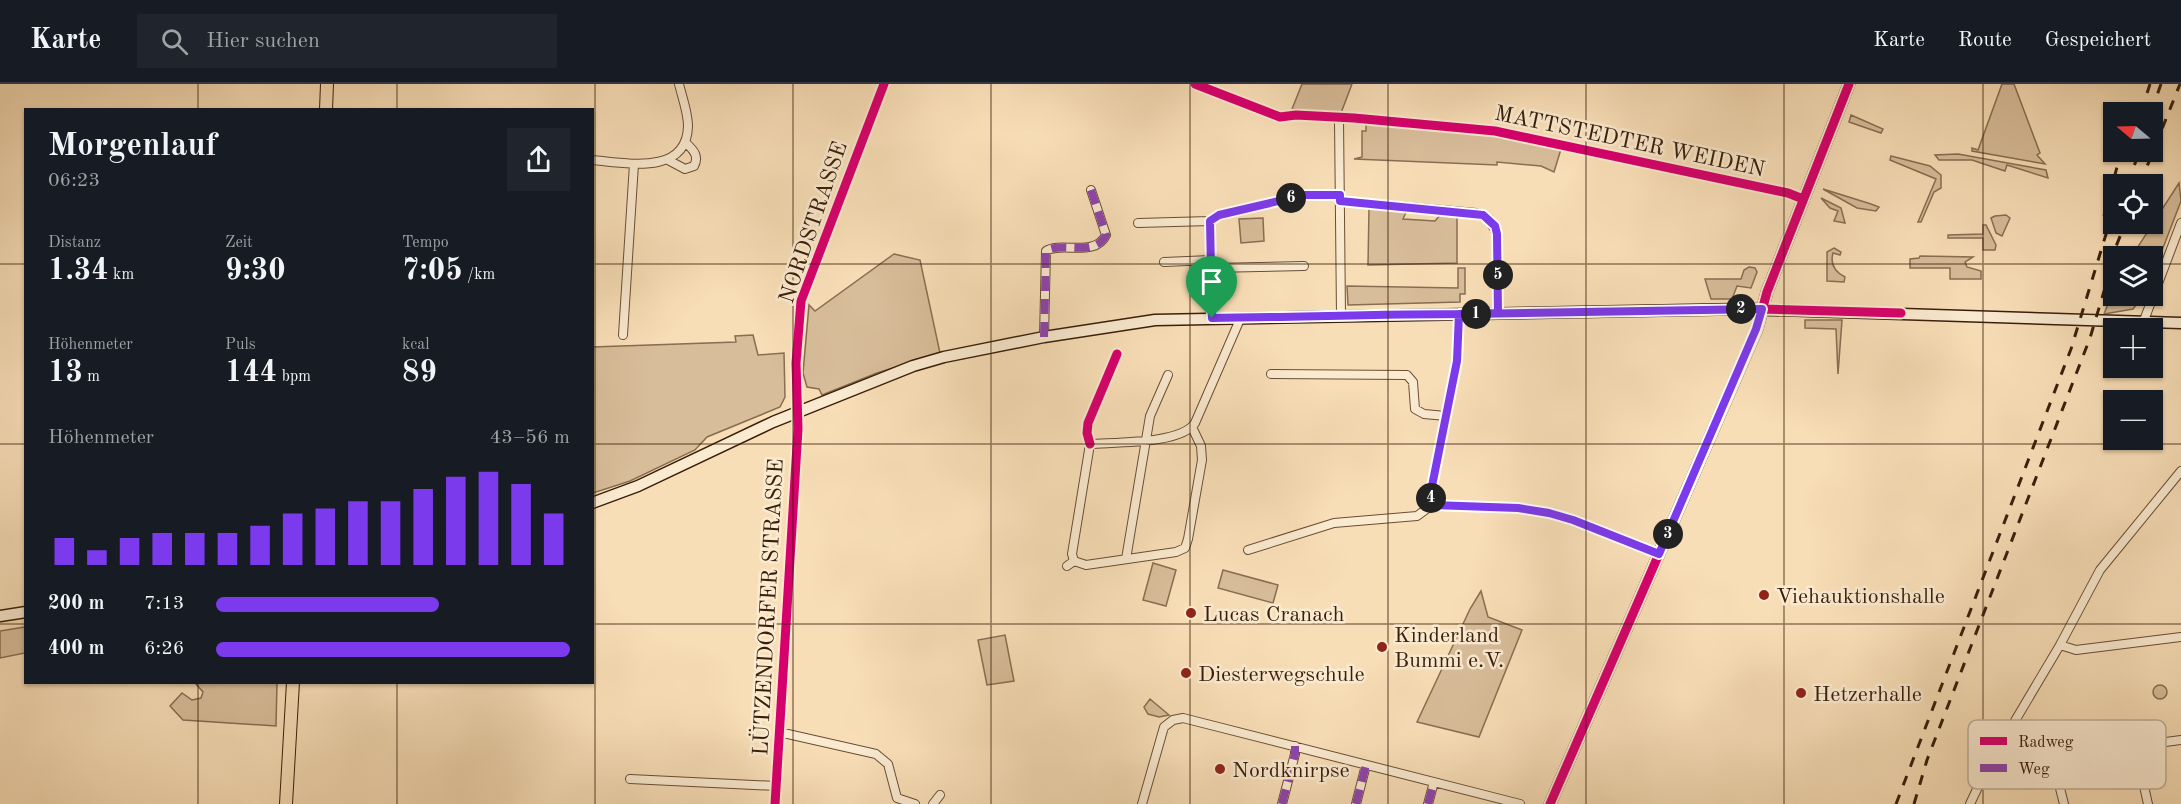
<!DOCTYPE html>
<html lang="de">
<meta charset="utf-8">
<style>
body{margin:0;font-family:"Old Standard TT",serif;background:#20242c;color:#f1f3f6;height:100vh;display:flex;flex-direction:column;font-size:22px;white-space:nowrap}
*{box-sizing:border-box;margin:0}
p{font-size:20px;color:#9ea1a6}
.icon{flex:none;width:33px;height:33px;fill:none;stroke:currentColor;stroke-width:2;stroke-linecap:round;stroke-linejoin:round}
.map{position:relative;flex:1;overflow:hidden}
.drawer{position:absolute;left:24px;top:24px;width:570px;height:576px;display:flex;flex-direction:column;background:#171b24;border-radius:0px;box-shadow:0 2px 4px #0004}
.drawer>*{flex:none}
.needle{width:39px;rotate:289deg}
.fabs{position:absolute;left:2103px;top:18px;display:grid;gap:12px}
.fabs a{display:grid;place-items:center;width:60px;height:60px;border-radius:0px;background:#171b24;box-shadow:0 2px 4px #0004;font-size:30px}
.pin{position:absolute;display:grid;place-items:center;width:51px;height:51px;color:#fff;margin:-62px -26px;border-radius:50% 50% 50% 0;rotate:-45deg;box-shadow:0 0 6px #0007}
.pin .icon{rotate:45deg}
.km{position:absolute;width:30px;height:30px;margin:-15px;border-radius:50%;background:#222;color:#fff;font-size:16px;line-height:30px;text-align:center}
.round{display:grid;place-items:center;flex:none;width:63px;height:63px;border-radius:0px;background:#20242c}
.summary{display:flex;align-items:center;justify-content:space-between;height:102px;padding:0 24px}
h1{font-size:33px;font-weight:800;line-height:45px}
.figures{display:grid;grid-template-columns:repeat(3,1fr);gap:9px;height:102px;padding:6px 24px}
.figures div{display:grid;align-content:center}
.figures b{font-size:30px;font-weight:800}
.figures small{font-size:16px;font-weight:400}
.figures p{font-size:16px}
.chart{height:168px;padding:12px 24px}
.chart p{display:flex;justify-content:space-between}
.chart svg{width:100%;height:108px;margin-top:6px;stroke:#7c3aed;stroke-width:6}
ul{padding:0 24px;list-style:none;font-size:20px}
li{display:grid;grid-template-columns:96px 72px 1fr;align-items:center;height:45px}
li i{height:15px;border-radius:8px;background:#7c3aed}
header{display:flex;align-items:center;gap:36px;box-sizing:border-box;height:84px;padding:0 30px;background:#171b24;border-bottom:2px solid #363941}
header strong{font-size:28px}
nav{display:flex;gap:33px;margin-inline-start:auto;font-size:21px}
.search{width:420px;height:54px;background:#20242c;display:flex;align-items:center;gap:15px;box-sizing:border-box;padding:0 21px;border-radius:0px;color:#9ea1a6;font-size:22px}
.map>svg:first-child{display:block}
.green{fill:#d8bd9a;stroke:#886e52;stroke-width:1.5}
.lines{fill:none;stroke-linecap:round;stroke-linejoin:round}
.street-casing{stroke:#694e35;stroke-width:10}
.secondary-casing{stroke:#391e0a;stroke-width:13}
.primary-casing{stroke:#391e0a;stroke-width:14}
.street{stroke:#faead0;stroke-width:8}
.secondary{stroke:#faead0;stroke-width:10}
.primary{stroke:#f8deb7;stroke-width:12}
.rail{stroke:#391e0a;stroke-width:3;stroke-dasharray:10 10;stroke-linecap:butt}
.quiet{stroke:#8e44ad;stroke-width:8;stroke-dasharray:15 8;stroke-linecap:butt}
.cycleway-casing{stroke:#faead0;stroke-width:13}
.cycleway{stroke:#d6006c;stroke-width:9}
.route-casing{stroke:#fff;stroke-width:12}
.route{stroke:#7c3aed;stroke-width:8}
.grid{fill:none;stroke:#391e0a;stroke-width:1.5;stroke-opacity:0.55}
.poi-dot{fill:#8f2418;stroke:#faead0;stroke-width:2}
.labels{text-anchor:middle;stroke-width:5;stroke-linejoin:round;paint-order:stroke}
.street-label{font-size:22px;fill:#391e0a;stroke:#faead0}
.poi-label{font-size:22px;fill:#391e0a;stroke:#faead0;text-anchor:start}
.key{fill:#faead0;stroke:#c0ad95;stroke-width:1.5}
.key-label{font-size:16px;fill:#391e0a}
</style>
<header>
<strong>Karte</strong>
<div class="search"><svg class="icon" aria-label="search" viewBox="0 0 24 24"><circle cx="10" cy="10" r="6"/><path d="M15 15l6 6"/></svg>Hier suchen</div>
<nav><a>Karte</a><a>Route</a><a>Gespeichert</a></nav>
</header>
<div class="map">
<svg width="2181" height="720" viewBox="0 0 2181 720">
<rect width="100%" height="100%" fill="#f8deb7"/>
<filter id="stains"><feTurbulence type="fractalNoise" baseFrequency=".00333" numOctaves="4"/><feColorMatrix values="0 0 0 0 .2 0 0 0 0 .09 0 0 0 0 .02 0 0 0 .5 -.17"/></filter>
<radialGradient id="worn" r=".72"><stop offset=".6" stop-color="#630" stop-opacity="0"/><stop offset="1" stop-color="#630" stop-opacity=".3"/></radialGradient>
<!-- green -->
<path class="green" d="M 1302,0 L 1352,0 L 1341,29 L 1292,25 Z
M 2002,0 L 2014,0 L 2040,69 L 2037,71 L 2045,80 L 1972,67 L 1972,64 L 1978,66 Z
M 1851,31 L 1883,45 L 1881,49 L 1849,38 Z
M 1366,40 L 1490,51 L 1561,65 L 1554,88 L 1541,82 L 1497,78 L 1497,81 L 1354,75 L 1362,73 L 1362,47 L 1366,47 Z
M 1958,70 L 2046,86 L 2048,94 L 2007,81 L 2005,87 L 1972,76 L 1939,76 L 1935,71 Z
M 1891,72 L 1930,82 L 1941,91 L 1941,104 L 1934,108 L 1921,138 L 1918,138 L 1936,95 L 1890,76 Z
M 2179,99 L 2181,117 L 2153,190 L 2152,172 L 2132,172 Z
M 1823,105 L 1871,120 L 1879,123 L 1876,127 L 1857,124 Z
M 1821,114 L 1841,124 L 1845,139 L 1834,137 L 1838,127 L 1830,124 Z
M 1369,124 L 1407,126 L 1403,135 L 1435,137 L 1441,130 L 1457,131 L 1457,179 L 1368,181 Z
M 1995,132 L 2006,131 L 2010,134 L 2002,152 L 1996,149 L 1991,134 Z
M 1263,134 L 1264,157 L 1241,159 L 1239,135 Z
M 1983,141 L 1986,141 L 1996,161 L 1995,166 L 1983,166 L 1983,154 L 1948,154 L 1948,151 L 1983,150 Z
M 1834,164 L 1841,168 L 1840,171 L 1833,169 C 1830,180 1835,188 1845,193 L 1844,198 L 1827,197 L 1827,168 Z
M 894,170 L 920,176 L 940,269 L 877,289 L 822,311 L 819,305 L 807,303 L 803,289 L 809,221 L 815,227 Z
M 1920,172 L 1973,173 L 1965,178 L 1967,183 L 1981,187 L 1981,195 L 1950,195 L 1950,184 L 1910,184 L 1910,175 L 1919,174 Z
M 1749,183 L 1755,184 L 1757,188 L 1751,204 L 1737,202 L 1732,215 L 1711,215 L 1705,195 L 1741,195 L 1744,186 Z
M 1458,184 L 1465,184 L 1465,210 L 1460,210 L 1460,218 L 1348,221 L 1347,202 L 1458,204 Z
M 2114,212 L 2143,212 L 2133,225 L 2104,230 L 2110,215 Z
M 1805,236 L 1842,236 L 1838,290 L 1836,245 L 1805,244 Z
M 753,251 L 758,271 L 784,269 L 785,313 L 780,323 L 707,353 L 695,366 L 630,397 L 593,409 L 593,263 L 736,258 L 735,252 Z
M 1153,479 L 1176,486 L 1166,522 L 1143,516 Z
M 1223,486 L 1278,501 L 1273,519 L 1218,504 Z
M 1481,507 L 1488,533 L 1522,546 L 1479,653 L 1417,638 L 1470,525 Z
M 25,543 L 25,569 L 0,574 L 0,547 Z
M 1005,551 L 1014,597 L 987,601 L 978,556 Z
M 195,599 L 277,599 L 276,642 L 183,636 L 170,622 L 182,609 L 192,616 L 201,614 L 203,608 Z
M2153 608a7 7 0 1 1 14 0a7 7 0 1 1-14 0Z
M 1150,615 L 1169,631 L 1159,633 L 1148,630 L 1144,623 Z"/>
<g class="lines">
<!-- street casing -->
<g class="street-casing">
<path id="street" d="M 1195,0 L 1280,33 L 1296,31 L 1354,34 L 1495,47 L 1788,109 L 1803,115
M 1339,35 L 1341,232
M 592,76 C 626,79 687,92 688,42 C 688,28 682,13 679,0
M 668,76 L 685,85 L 694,82 C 700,71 692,65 685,58
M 1340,117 L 1476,129 L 1489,135 L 1497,150 L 1498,229
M 1210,137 L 1212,234
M 1138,139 L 1210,137 L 1219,131 L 1303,111 L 1340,111
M 1164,178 L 1211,176
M 1211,184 L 1304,182
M 2143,239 L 2181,139
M 623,251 L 634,80
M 1044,253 L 1046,167 C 1061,157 1095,174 1106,151 L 1091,106
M 1271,290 L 1407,291 L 1413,298 L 1415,325 L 1424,330 L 1446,332
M 1432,421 L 1518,424 L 1549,429 L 1573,436 L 1659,470
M 1432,421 L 1431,407 L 1457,277 L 1459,230
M 1248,466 L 1334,439 L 1417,432 L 1432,421
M 1126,475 L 1150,332 L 1168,291
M 1074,477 L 1086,481 L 1176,468 L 1185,464 L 1188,455 L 1202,376 L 1201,362 L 1192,343
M 1067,482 L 1074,477 L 1072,470 L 1090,360 C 1116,358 1181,360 1195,339 L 1241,233
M 2060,561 L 2076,566 L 2181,553
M 2009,647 L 2052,673 L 2181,656
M 779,648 L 876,670 L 888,680 L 897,714 L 915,720
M 2135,662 L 2148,720
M 2052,673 L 2064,720
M 630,695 L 776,702
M 775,720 L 798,345 L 796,279 L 801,217 L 884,0
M 933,720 L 940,711
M 1142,720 L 1164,643 L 1173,636 L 1183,634 L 1520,720
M 1282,720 L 1295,670 L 1295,662
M 1356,720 L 1366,681
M 1428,720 L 1434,698
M 1970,720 L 1987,684 L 2060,561 L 2100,486 L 2181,387"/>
</g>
<!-- secondary casing -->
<g class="secondary-casing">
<path id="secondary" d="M 592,419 L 638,402 L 773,338 L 913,282 L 944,273 L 1044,253 L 1155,236 L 1745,225 L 2181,239
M 0,532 L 26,528
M 1550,720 L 1757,245 L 1767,208 L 1849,0"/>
</g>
<!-- primary casing -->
<g class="primary-casing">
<path id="primary" d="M 326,26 L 327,0
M 286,720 L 293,598"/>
</g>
<!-- street -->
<use href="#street" class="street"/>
<!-- secondary -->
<use href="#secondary" class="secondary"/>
<!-- primary -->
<use href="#primary" class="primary"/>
<!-- rail -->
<path class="rail" d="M 2141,28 L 2150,0
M 2151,28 L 2161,0
M 2128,100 L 2139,68
M 2140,100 L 2180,0
M 2104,132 L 2121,68
M 2109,180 L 2125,140
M 1896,720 L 2071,265 L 2114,124
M 1914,720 L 1927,676 L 2090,254 L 2114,174"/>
<!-- quiet -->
<path class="quiet" d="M 1044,253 L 1046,167 C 1061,157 1095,174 1106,151 L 1091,106
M 1282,720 L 1295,670 L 1295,662
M 1356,720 L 1366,681
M 1428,720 L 1434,698"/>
<!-- cycleway casing -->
<g class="cycleway-casing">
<path id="cycleway" d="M 1195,0 L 1280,33 L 1296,31 L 1354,34 L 1495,47 L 1788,109 L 1803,115
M 1762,225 L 1901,229
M 1090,360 L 1087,349 L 1088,339 L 1117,270
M 775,720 L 798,345 L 796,279 L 801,217 L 884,0
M 1550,720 L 1757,245 L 1767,208 L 1849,0"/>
</g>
<!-- cycleway -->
<use href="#cycleway" class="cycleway"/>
</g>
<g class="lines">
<!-- route casing -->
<g class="route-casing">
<path id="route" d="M 1212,234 C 1298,233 1384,230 1469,230 L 1762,225 L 1756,245 L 1659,470 L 1573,436 L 1549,429 L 1518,424 L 1432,421 L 1431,407 L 1457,277 L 1459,230 L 1498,229 L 1497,150 L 1495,142 L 1483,131 L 1340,117 L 1340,111 L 1304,111 L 1219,131 L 1210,137 L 1212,234"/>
</g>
<!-- route -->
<use href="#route" class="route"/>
</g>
<!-- grid -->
<path class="grid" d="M 198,0 L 198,26M 397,0 L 397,26M 595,0 L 595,720M 793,0 L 793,720M 991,0 L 991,720M 1190,0 L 1190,720M 1388,0 L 1388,720M 1586,0 L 1586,720M 1784,0 L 1784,720M 1983,0 L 1983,720M 0,180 L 26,180M 592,180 L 2114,180M 2152,180 L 2181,180M 0,360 L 26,360M 592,360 L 2181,360M 0,540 L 26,540M 592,540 L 2181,540M 198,598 L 198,720M 397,598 L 397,720"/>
<!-- markers -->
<g class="poi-dot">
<circle cx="1764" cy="511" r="6"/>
<circle cx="1191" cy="529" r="6"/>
<circle cx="1382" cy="563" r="6"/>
<circle cx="1186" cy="589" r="6"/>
<circle cx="1801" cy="609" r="6"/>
<circle cx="1220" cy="685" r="6"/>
</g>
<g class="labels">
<!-- street labels -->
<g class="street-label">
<text transform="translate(1630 56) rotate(12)" y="8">MATTSTEDTER WEIDEN</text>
<text transform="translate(812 138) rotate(-71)" y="8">NORDSTRASSE</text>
<text transform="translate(767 523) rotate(-87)" y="8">LÜTZENDORFER STRASSE</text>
</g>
<!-- poi labels -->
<g class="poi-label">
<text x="1776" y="519">Viehauktionshalle</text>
<text x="1203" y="537">Lucas Cranach</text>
<text x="1394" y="558">Kinderland<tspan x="1394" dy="25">Bummi e.V.</tspan></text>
<text x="1198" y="597">Diesterwegschule</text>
<text x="1813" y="617">Hetzerhalle</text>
<text x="1232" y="693">Nordknirpse</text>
</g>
</g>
<!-- legend -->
<rect x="1968" y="636" width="198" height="69" rx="9" class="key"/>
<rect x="1980" y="653" width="27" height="8" fill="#d6006c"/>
<rect x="1980" y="680" width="27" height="8" fill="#8e44ad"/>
<g class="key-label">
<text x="2018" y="663">Radweg</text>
<text x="2018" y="690">Weg</text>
</g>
<rect width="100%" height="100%" filter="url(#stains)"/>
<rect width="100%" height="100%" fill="url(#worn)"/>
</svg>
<div class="fabs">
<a><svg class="needle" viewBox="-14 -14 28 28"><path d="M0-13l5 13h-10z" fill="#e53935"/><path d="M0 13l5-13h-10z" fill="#9ea1a6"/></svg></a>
<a><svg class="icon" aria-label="locate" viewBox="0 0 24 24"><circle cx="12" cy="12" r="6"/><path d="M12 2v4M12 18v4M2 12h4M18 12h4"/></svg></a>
<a><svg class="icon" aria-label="layers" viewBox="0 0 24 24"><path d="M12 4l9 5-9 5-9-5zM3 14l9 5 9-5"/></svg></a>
<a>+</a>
<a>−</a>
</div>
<div class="pin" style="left:1212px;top:234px;background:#1e9e55"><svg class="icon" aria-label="arrive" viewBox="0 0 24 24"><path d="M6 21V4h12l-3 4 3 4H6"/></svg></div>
<b class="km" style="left:1476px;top:230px">1</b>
<b class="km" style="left:1741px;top:225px">2</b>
<b class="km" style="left:1668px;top:450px">3</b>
<b class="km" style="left:1431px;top:414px">4</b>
<b class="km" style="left:1498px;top:191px">5</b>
<b class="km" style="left:1291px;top:114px">6</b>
<section class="drawer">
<div class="summary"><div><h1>Morgenlauf</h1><p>06:23</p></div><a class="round"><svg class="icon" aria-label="share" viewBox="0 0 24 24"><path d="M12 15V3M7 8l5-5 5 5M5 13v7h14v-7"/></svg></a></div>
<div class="figures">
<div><p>Distanz</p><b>1.34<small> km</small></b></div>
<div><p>Zeit</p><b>9:30</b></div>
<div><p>Tempo</p><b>7:05<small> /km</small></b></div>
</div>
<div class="figures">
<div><p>Höhenmeter</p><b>13<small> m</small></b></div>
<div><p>Puls</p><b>144<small> bpm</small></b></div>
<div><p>kcal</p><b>89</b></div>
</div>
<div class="chart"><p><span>Höhenmeter</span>43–56 m</p>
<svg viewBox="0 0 160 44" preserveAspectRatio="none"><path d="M5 44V33M15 44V38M25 44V33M35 44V31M45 44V31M55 44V31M65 44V28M75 44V23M85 44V21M95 44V18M105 44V18M115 44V13M125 44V8M135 44V6M145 44V11M155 44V23"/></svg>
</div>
<ul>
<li><b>200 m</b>7:13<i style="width:63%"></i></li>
<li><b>400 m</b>6:26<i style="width:100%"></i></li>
</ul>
</section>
</div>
